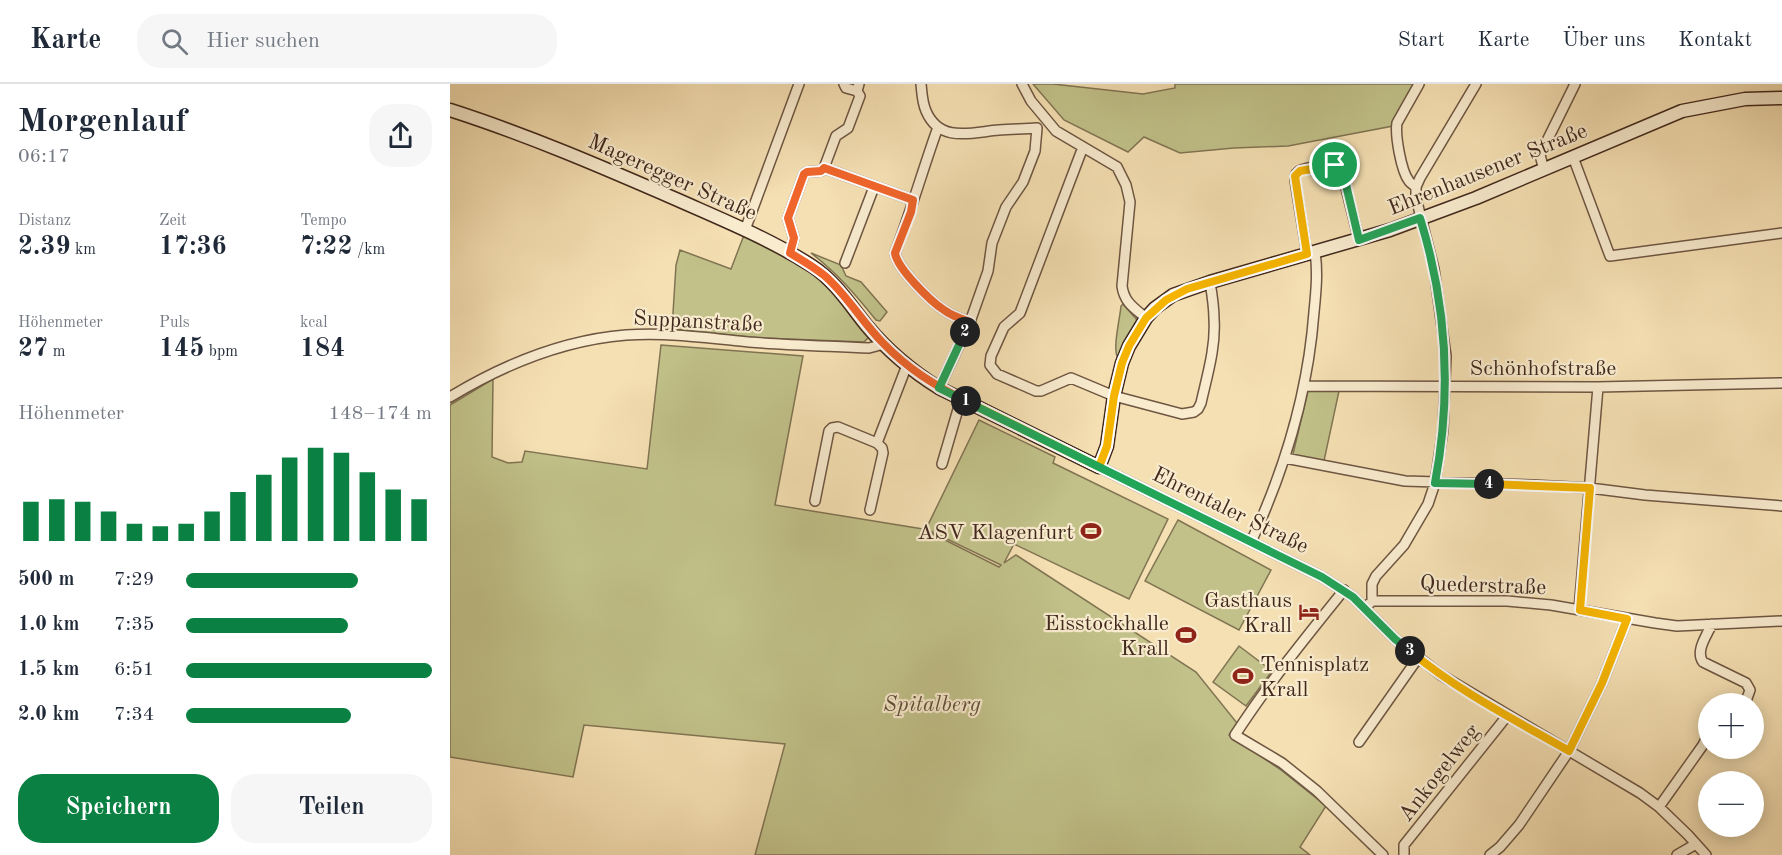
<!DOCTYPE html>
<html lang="de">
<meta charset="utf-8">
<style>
body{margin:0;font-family:"Old Standard TT",serif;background:#f6f6f7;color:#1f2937;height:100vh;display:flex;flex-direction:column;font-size:22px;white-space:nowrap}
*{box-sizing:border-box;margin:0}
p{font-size:20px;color:#747a83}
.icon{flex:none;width:33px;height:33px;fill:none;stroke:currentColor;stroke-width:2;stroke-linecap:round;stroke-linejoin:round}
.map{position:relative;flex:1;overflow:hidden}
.details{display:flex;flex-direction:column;background:#fff;width:450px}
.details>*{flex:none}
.buttons{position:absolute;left:1248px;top:609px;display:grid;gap:12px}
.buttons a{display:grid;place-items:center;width:66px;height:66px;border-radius:50%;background:#fff;box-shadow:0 3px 15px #0003;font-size:30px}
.pin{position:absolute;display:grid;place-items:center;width:51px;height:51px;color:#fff;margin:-26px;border:3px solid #fff;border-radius:50%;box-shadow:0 2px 6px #0007}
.km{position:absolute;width:30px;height:30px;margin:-15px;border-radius:50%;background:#222;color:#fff;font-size:16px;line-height:30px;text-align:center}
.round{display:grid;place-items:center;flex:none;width:63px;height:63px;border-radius:24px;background:#f6f6f7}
.overview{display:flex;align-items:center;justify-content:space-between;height:102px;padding:0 18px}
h1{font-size:33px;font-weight:700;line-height:45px}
.figures{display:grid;grid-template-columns:repeat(3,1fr);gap:9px;height:102px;padding:6px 18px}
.figures div{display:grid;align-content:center}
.figures b{font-size:26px;font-weight:700}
.figures small{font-size:16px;font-weight:400}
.figures p{font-size:16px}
.chart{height:168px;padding:12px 18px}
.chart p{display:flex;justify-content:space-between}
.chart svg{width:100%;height:108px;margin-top:6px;stroke:#0b8043;stroke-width:6}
.primary-button{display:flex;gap:12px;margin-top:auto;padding:12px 18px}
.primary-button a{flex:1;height:69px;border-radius:24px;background:#0b8043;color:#fff;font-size:24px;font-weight:700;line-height:69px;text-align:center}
.primary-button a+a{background:#f6f6f7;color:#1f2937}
ul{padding:0 18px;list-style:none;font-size:20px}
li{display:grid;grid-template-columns:96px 72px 1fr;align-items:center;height:45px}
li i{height:15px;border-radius:8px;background:#0b8043}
header{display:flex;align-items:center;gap:36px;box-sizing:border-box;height:84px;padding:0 30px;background:#fff;border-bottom:2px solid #e0e1e3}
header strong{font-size:28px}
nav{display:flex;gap:33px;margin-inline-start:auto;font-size:21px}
.search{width:420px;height:54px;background:#f6f6f7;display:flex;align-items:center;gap:15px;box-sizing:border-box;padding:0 21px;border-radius:24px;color:#747a83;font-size:22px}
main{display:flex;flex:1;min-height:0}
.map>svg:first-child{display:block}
.green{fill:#c1c189;stroke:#817453;stroke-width:1.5}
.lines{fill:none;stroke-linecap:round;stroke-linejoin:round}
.street-casing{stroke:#6e5642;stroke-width:12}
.secondary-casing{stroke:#41281d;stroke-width:15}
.street{stroke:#f8ebce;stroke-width:9}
.secondary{stroke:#f8ebce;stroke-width:12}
.split-1-casing{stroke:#fff;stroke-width:12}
.split-2-casing{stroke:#fff;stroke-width:12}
.split-3-casing{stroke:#fff;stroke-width:12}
.split-4-casing{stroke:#fff;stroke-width:12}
.split-5-casing{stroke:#fff;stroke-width:12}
.split-1{stroke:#f5b400;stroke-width:8}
.split-2{stroke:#f0652b;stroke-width:8}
.split-3{stroke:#22a559;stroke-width:8}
.split-4{stroke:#f5b400;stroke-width:8}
.split-5{stroke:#22a559;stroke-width:8}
.labels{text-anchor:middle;stroke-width:4.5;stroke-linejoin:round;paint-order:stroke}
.street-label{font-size:22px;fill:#41281d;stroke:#f8ebce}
.poi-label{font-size:22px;fill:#41281d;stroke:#f8ebce;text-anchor:end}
.park-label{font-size:22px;font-style:italic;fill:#614e38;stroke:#f8ebce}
</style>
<header>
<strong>Karte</strong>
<div class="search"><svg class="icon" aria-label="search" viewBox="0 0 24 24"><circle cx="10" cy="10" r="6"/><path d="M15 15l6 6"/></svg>Hier suchen</div>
<nav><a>Start</a><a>Karte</a><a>Über uns</a><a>Kontakt</a></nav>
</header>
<main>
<section class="details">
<div class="overview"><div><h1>Morgenlauf</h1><p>06:17</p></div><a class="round"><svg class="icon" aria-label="share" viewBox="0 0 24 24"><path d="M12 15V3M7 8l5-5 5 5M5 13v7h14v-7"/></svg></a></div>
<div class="figures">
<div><p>Distanz</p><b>2.39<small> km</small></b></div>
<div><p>Zeit</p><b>17:36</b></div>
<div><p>Tempo</p><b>7:22<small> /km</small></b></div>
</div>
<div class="figures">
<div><p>Höhenmeter</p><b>27<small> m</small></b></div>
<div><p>Puls</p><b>145<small> bpm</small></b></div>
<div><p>kcal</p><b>184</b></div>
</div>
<div class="chart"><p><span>Höhenmeter</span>148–174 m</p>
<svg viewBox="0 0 160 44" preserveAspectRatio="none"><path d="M5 44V28M15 44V27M25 44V28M35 44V32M45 44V37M55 44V38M65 44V37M75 44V32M85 44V24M95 44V17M105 44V10M115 44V6M125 44V8M135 44V16M145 44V23M155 44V27"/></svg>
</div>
<ul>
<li><b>500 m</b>7:29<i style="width:70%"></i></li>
<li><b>1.0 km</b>7:35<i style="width:66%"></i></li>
<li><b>1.5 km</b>6:51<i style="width:100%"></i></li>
<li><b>2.0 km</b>7:34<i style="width:67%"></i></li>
</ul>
<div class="primary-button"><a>Speichern</a><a>Teilen</a></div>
</section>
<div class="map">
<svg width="1332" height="771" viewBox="0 0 1332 771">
<rect width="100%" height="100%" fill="#f5e0b3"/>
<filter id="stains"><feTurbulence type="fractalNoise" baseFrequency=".00333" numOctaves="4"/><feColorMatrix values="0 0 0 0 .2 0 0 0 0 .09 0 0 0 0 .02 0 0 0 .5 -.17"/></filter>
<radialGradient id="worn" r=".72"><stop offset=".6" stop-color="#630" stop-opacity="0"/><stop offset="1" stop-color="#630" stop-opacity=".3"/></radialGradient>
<!-- green -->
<path class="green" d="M 583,0 L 603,0 L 693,10 L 725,4 L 725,0 L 965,0 L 943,42 L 838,62 L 784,64 L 730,69 L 694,53 L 678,68 L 614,36 Z
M 294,151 C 319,164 345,175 368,192 C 387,207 402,230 417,249 L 418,254 L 414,258 L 309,254 L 222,245 L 226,181 L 230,166 L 281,185 Z
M 361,169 L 391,181 L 396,192 L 411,198 L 437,228 L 430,237 L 426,236 C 405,210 387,189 361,169 Z
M 673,220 L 688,237 L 668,274 C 662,266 670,234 671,222 Z
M 211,261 L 353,272 L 325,421 L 473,445 L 549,483 L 551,481 L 476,445 L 529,336 L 605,373 L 603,379 L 718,435 L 679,515 L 564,460 L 554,479 L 566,471 L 746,588 L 787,639 L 779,651 L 831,686 L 876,722 L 850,763 L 860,771 L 305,771 L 335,660 L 134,641 L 123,693 L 0,673 L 0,321 L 43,295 L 42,373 L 58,379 L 72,378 L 75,367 L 197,385 Z
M 859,306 L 889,307 L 874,377 L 846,372 L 843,370 L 858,307 Z
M 728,436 L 821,486 L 789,546 L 695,497 Z
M 789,562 L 822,587 L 796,622 L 763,598 Z"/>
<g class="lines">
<!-- street casing -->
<g class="street-casing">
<path id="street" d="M 394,0 L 396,4 L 407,7
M 471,0 C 472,9 472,18 476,27 C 490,60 523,48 549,46 C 562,45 574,45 587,44
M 572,0 L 581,17 L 606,47 L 667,83 L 676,101 L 680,118 L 672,202 C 674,218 684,224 696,234
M 488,43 C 473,85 461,127 445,169 C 447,184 480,217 494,226 C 502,232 511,235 520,238
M 633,63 L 570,229 L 554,243 L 541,272 L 540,281 L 547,290 L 586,307 L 591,307 L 621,294 L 664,312 L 732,330 L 744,328 L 748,325 L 751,319 C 757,292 766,263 764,235 C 764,223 762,210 760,198
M 1123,73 L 1160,172 L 1332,149
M 374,84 L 386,52 L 398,44 L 410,12 L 407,7 L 409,0
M 1094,86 L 1090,71 L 1125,0
M 966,103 C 965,102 960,99 959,97 C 951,87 945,51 947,39 L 969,0
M 295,146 L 349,0
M 340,169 L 344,154 L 338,134 L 354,90 L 357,88 L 371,87 L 374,84 L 463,116
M 857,170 L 845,96 C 845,92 845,90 849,87 C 856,83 885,80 891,84 L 909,156
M 395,179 L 424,103
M 854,302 L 1148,303 L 1332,299
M 489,304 L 520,238 L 538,187 L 542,159 L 556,123 L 573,98 L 585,67 L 587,44
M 0,313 C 53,281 113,256 176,251 C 217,248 259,254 299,258 C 339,261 379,262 419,264 L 434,260
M 427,359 L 457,281
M 835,374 L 955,397 L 1083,401 L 1140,404 L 1195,411 L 1332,422
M 492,380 L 511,315
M 649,383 L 872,493 L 903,513 L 945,555 L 991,591 L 1190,709 L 1209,723 L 1238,751 L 1256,771
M 365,417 L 379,347 L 382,344 L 388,343 L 427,359
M 420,426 L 433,369 L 432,364 L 427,359
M 801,458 C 835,385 858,309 864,228 C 866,208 868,188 865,168
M 894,506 C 856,553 818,600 785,651 L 832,679 L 867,707 L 933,771
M 922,517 L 922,500 L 926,492 L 954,461 L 978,420 L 985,399 L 993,346 L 996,272 L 984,185 L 966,114 L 966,103 L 970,94 L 1026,0
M 918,521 L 922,517 L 1057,517 L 1101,521 L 1205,539 L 1227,542 L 1332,537
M 1129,526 L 1148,303
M 1262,540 C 1257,551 1245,567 1253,578 L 1296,599 L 1300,606 L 1295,620
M 909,658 L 968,574
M 1209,723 L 1253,661 L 1258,651
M 954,771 L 954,761 L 1057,632
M 1040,771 L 1050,763 L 1069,741 L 1119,667 L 1152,599 L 1177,535
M 1227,771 L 1246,760"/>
</g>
<!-- secondary casing -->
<g class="secondary-casing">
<path id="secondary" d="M 0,26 C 78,51 152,83 228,116 C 273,136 320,155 362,182 C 385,197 400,221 417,242 C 437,266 462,287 489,304 L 649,383 L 657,362 L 664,312 L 672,279 L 679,262 L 696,234 L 705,224 L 723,211 L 760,198 L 940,146 L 1026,114 L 1232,27 L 1295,15 L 1332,14"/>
</g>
<!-- street -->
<use href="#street" class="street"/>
<!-- secondary -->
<use href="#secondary" class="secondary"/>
</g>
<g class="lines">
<!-- split-1 casing -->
<g class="split-1-casing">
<path id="split-1" d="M 516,317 L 649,383 L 657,362 L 664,312 L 672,279 L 679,262 L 696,234 L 716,216 L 737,205 L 857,170 L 845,92 L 850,87 L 885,81"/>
</g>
<!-- split-2 casing -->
<g class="split-2-casing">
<path id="split-2" d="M 515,248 L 520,238 C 511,235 502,232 494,226 C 480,217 447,184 445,169 L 461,128 L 463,116 L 374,84 L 371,87 L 357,88 L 354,90 L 338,134 L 344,154 L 340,169 C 352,176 364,183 375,192 C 397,211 412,238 433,259 C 458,285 484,301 516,317"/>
</g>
<!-- split-3 casing -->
<g class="split-3-casing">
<path id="split-3" d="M 515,248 L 489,304 L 872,493 L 903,513 L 945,555 L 960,567"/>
</g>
<!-- split-4 casing -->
<g class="split-4-casing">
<path id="split-4" d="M 960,567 C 1008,607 1065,636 1119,667 L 1152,599 L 1177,535 L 1130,526 L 1140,404 L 1039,400"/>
</g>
<!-- split-5 casing -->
<g class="split-5-casing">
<path id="split-5" d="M 885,81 L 891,84 L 893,88 L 909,156 L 970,134 C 997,221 1002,309 985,399 L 1039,400"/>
</g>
<!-- split-1 -->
<use href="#split-1" class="split-1"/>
<!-- split-2 -->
<use href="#split-2" class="split-2"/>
<!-- split-3 -->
<use href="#split-3" class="split-3"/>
<!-- split-4 -->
<use href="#split-4" class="split-4"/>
<!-- split-5 -->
<use href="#split-5" class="split-5"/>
</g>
<!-- icons -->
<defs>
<g id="stadium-bare" transform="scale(1.62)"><path d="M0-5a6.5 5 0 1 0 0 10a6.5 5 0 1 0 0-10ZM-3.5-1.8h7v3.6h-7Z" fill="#8f2418" stroke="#f8ebce" stroke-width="2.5" paint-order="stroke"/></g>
<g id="hotel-bare" transform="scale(1.62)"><path d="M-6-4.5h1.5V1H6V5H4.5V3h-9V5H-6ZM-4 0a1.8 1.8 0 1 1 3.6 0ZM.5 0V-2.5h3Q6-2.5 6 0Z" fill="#8f2418" stroke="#f8ebce" stroke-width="2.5" paint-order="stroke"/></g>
</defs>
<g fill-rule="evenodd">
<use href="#stadium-bare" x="641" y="447"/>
<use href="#hotel-bare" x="859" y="528"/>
<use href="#stadium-bare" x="736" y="551"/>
<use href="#stadium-bare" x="793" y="592"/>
</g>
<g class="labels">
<!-- street labels -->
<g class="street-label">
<text transform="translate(1037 84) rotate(-22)" y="8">Ehrenhausener Straße</text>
<text transform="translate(223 92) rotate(24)" y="8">Mageregger Straße</text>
<text transform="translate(248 236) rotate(3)" y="8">Suppanstraße</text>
<text x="1093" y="291">Schönhofstraße</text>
<text transform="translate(781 425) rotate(26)" y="8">Ehrentaler Straße</text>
<text transform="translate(1033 500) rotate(2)" y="8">Quederstraße</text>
<text transform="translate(988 688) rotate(-52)" y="8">Ankogelweg</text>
</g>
<!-- poi labels -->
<g class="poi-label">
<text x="624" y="455">ASV Klagenfurt</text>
<text x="842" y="523">Gasthaus<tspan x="842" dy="25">Krall</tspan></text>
<text x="719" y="546">Eisstockhalle<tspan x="719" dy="25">Krall</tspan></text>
<text x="810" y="587" text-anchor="start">Tennisplatz<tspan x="810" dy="25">Krall</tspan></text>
</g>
<!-- park labels -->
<g class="park-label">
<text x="482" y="627">Spitalberg</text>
</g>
</g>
<rect width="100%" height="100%" filter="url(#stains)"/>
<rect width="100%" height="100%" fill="url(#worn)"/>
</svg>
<div class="buttons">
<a>+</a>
<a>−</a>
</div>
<div class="pin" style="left:885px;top:81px;background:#1e9e55"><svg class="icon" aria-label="arrive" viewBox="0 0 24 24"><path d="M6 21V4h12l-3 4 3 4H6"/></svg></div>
<b class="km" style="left:516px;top:317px">1</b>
<b class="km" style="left:515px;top:248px">2</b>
<b class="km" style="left:960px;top:567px">3</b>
<b class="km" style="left:1039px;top:400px">4</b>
</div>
</main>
